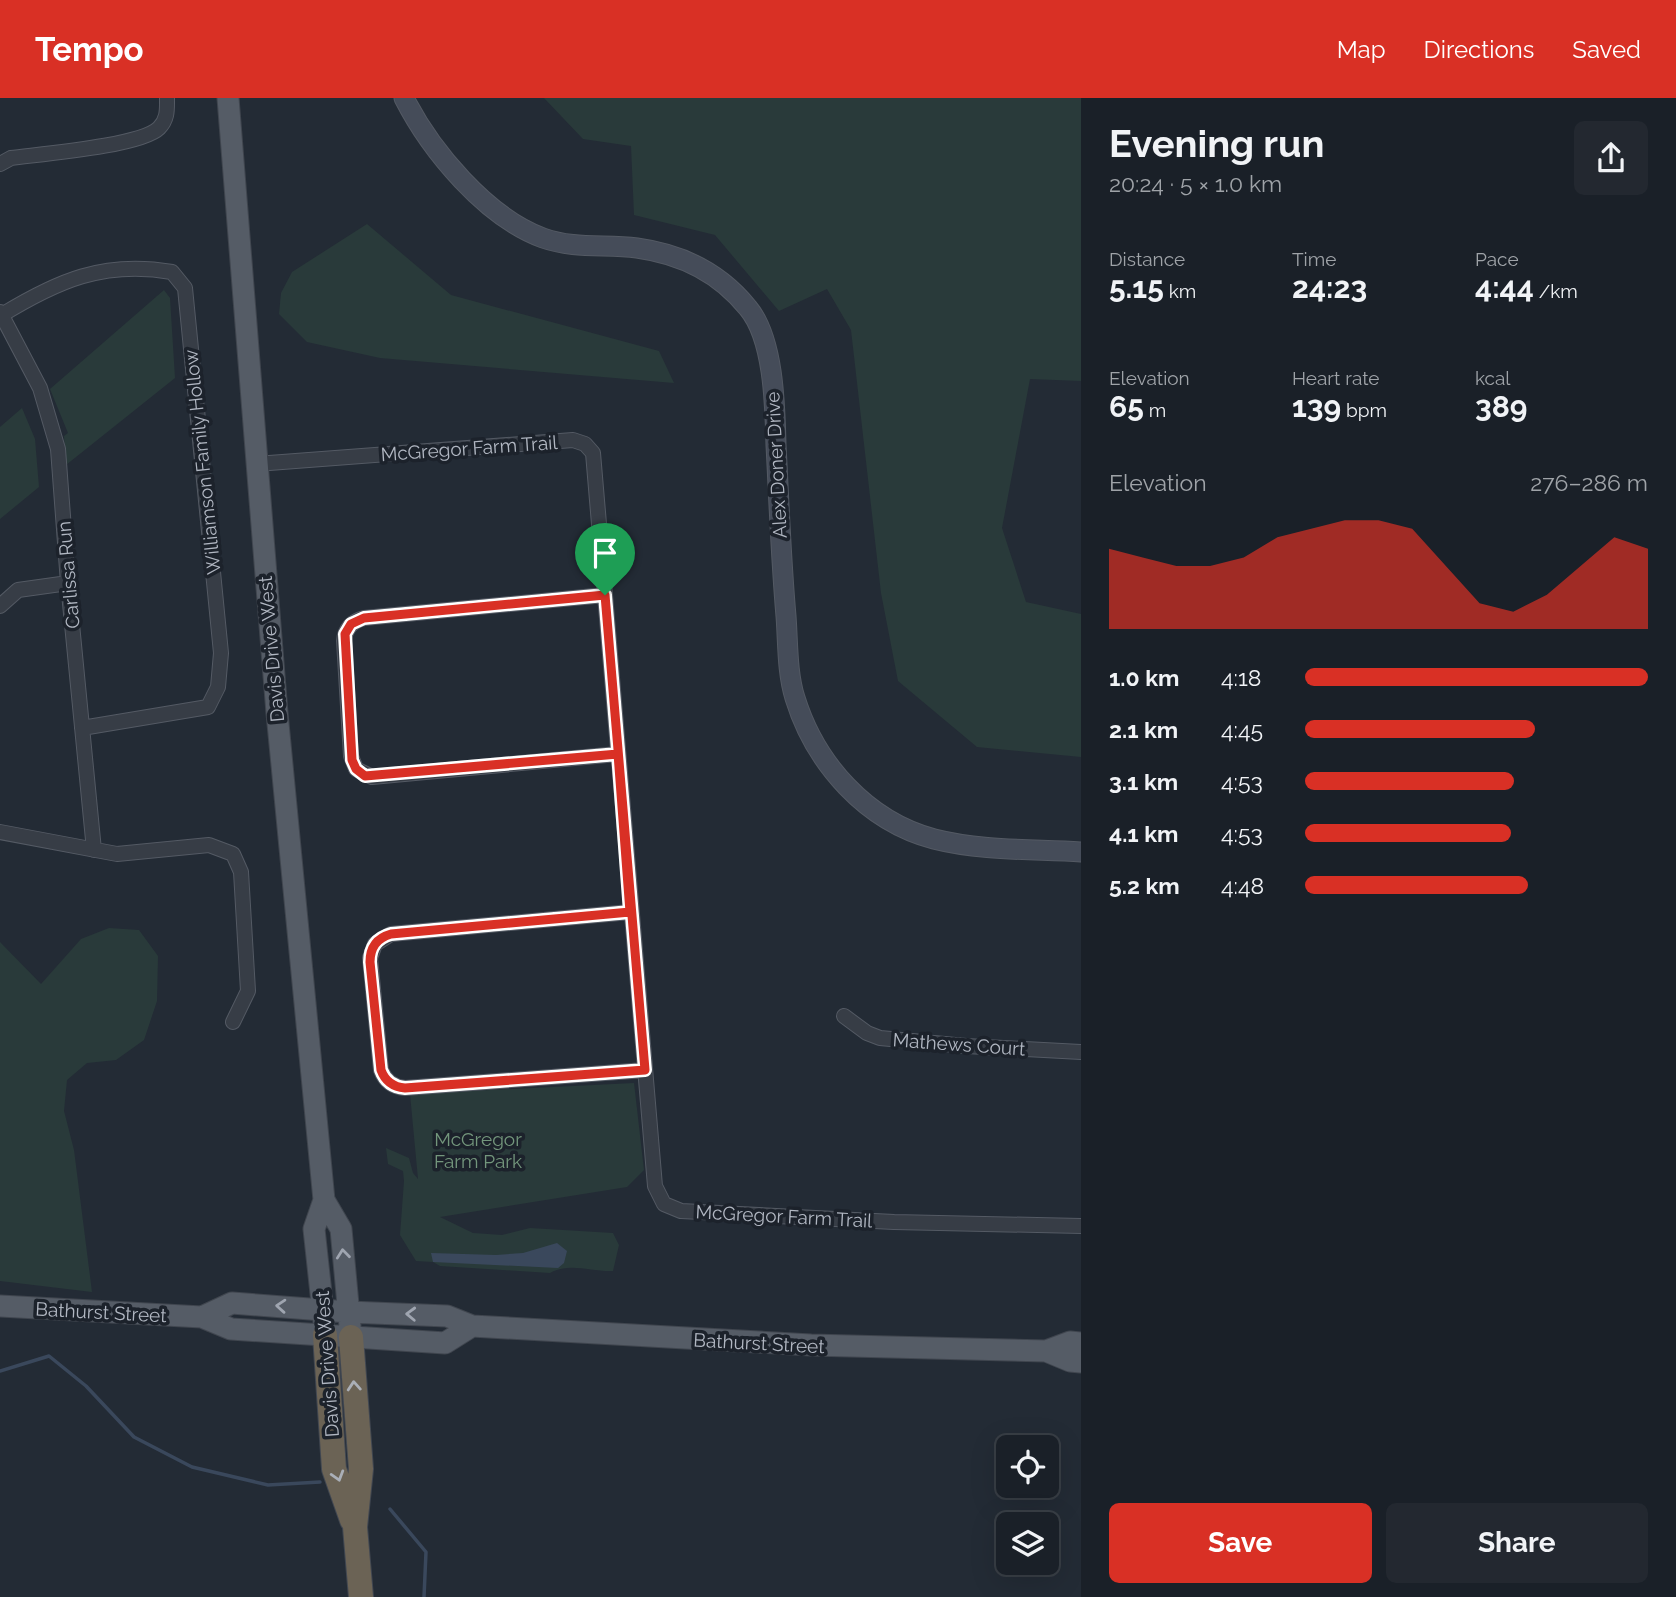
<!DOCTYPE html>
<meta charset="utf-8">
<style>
body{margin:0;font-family:Raleway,sans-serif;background:#232830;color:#f1f3f6;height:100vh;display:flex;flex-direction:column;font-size:26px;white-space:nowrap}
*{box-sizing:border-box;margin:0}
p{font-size:23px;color:#9fa3a8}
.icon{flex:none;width:38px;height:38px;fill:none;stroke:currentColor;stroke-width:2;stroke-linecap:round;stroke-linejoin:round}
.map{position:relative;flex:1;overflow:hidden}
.panel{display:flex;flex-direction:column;background:#1a2028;width:595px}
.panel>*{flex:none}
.buttons{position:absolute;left:996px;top:1337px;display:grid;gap:14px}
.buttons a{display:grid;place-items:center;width:63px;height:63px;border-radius:10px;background:#1a2028;box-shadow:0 7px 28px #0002,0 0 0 2px #383e45;font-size:35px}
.pin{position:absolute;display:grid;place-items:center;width:60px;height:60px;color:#fff;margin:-72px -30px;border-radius:50% 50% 50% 0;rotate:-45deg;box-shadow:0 0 7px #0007}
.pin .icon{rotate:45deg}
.round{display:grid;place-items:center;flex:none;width:74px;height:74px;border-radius:10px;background:#232830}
.head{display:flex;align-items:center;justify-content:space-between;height:119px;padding:0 28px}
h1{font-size:38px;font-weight:700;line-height:52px}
.figures{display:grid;grid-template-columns:repeat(3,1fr);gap:10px;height:119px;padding:7px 28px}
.figures div{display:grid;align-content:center}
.figures b{font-size:30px;font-weight:700}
.figures small{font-size:19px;font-weight:400}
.figures p{font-size:19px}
.chart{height:196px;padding:14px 28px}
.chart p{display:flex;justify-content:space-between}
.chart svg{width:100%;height:126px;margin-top:7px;fill:#d93025;opacity:.7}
.button{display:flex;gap:14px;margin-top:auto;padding:14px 28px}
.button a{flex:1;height:80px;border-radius:10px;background:#d93025;color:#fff;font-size:28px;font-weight:700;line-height:80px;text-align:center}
.button a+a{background:#232830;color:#f1f3f6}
ul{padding:0 28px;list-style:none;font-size:23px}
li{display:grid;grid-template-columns:112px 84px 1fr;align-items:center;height:52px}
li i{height:18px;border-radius:9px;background:#d93025}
header{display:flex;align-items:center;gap:42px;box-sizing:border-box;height:98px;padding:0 35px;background:#d93025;color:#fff}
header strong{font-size:33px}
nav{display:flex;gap:38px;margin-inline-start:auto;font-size:24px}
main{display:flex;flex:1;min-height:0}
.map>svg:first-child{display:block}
.green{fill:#293a3a}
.water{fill:#3a485c}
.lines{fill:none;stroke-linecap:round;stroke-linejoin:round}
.stream{stroke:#3a485c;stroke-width:3.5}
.street-casing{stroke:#545a64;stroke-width:16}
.secondary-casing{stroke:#545a64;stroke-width:21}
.primary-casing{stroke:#40464f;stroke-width:23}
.highway-casing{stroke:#414751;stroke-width:26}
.street{stroke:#373d46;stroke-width:14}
.secondary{stroke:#454c59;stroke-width:19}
.primary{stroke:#555c66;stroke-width:21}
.highway{stroke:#6b6355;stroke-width:24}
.oneway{stroke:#9fa5b0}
.oneway2{stroke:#aaafb7}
.route-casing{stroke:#fff;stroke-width:14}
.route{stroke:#d93025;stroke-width:9}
.labels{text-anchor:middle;stroke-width:7;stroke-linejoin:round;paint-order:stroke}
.street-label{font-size:19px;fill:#b1b7c2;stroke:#1c222b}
.park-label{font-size:19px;fill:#73967c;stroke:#1c222b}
</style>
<header>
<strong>Tempo</strong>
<nav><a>Map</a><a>Directions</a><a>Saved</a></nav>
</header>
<main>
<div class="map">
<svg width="1081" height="1499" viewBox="0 0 1081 1499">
<rect width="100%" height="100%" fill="#232b35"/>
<!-- green -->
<path class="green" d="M 544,0 L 1081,0 L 1081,283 L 1030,281 L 1002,430 L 1026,504 L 1081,516 L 1081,659 L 977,649 L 898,583 L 881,495 L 851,232 L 827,191 L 779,213 L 715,137 L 634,117 L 631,48 L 583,41 Z
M 367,126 L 451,197 L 659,253 L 674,285 L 380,260 L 307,244 L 279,216 L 281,195 L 292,174 Z
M 164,192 L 170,200 L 175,280 L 66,367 L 64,338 L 68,335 L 50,291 Z
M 22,310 L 35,341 L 39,389 L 0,421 L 0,329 Z
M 109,830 L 139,832 L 158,858 L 157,903 L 144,942 L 116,962 L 87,965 L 67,982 L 64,1013 L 74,1052 L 92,1194 L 0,1183 L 0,844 L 41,886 L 81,841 Z
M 634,985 L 644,1072 L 627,1089 L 440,1119 L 473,1135 L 502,1137 L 530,1130 L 613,1135 L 619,1147 L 613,1173 C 592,1174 569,1164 550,1175 L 440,1168 L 433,1164 L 416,1163 L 400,1137 L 404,1083 L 403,1073 L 388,1066 L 386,1050 L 409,1060 L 413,1075 L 418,1081 L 410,996 Z"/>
<!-- water -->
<path class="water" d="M 557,1145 L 567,1153 L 564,1165 L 558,1170 L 433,1164 L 431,1155 L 496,1157 L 523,1155 Z"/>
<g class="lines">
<!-- stream -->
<path class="stream" d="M 0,1273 L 49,1258 L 86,1288 L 134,1339 L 192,1369 L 268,1387 L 320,1384
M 390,1411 L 426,1454 L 424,1499"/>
<!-- street casing -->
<g class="street-casing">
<path id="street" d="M 0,66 L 11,60 C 41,56 141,48 159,30 C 168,21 167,11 167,0
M 0,214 L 40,290 L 58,351 L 68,485 L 94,752
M 0,218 C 57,183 104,162 172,174 L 185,190 L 221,555 L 218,589 L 208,609 L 82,630
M 256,366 L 573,342 L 585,346 L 593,355 L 655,1088 L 664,1106 L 681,1113 L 894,1124 L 1081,1128
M 605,497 L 364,520 C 352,523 345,531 344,543 L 351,658 L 356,671 L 372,679 L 618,656
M 0,508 L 18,492 L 68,485
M 0,734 L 117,756 L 209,747 L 233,756 L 241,774 L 248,893 L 233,924
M 630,814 L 391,836 L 375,846 L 370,860 L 381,972 C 385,983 393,989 405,990 L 645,972
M 844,918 L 867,935 L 880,940 L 966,948 L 1081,954"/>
</g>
<!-- secondary casing -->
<g class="secondary-casing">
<path id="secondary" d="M 404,0 C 431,53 486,119 543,140 C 574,151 605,146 637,150 C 681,156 720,175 748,210 C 774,241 775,308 776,347 C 779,404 781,461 786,518 C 788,544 787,575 795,600 C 815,665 866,723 934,741 C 981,753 1033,751 1081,754"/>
</g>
<!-- primary casing -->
<g class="primary-casing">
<path id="primary" d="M 228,0 L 277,615 L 324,1102 L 341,1131 L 351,1239
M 0,1208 L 202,1219 L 231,1231 L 445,1245 L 472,1228
M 202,1219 L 232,1205 L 349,1214 L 447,1218 L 472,1228 L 811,1247 L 1046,1253 L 1070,1244 L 1081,1245
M 324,1223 L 314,1131 L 324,1102
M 1046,1253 L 1070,1263 L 1081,1264"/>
</g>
<!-- highway casing -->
<g class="highway-casing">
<path id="highway" d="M 325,1237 L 334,1371 L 352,1422
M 351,1239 L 361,1371 L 355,1429 L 361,1499"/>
</g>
<!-- street -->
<use href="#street" class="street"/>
<!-- secondary -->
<use href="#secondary" class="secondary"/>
<!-- primary -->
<use href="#primary" class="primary"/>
<!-- highway -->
<use href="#highway" class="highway"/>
</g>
<!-- one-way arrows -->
<defs><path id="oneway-chevron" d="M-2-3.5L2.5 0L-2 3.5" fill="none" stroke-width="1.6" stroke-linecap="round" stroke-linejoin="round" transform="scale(1.75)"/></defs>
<g class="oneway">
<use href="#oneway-chevron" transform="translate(343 1156) rotate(-96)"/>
<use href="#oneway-chevron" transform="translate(281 1208) rotate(-176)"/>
<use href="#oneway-chevron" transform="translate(411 1216) rotate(-178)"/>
</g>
<g class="oneway2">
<use href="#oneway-chevron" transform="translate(354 1288) rotate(-94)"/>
<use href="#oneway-chevron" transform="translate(338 1378) rotate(73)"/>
</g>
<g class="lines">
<!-- route casing -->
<g class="route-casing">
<path id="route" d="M 605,497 L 645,972 L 405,990 C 393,989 385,983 381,972 L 370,864 C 370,849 377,840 391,836 L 630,814 L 618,656 L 365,678 L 356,671 L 352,662 L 345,536 L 351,526 L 364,520 L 605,497"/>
</g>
<!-- route -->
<use href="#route" class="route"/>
</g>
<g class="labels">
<!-- street labels -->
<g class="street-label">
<text transform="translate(469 350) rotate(-4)" y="7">McGregor Farm Trail</text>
<text transform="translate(202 364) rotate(-96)" y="7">Williamson Family Hollow</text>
<text transform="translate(776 367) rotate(-93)" y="7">Alex Doner Drive</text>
<text transform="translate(68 477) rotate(-95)" y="7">Carlissa Run</text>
<text transform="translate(271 551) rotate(-95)" y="7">Davis Drive West</text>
<text transform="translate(959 946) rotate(4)" y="7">Mathews Court</text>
<text transform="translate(784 1118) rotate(3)" y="7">McGregor Farm Trail</text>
<text transform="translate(101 1214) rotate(3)" y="7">Bathurst Street</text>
<text transform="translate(759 1245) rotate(3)" y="7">Bathurst Street</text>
<text transform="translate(327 1266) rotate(-94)" y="7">Davis Drive West</text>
</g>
<!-- park labels -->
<g class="park-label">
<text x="478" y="1048">McGregor<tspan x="478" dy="22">Farm Park</tspan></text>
</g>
</g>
</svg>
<div class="buttons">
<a><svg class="icon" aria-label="locate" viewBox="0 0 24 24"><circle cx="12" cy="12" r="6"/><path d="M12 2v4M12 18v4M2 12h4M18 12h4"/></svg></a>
<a><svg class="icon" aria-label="layers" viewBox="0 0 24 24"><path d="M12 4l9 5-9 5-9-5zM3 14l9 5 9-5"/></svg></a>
</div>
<div class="pin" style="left:605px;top:497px;background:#1e9e55"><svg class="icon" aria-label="arrive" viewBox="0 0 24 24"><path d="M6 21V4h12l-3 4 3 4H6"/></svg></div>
</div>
<section class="panel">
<div class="head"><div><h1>Evening run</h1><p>20:24 · 5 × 1.0 km</p></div><a class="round"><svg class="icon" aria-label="share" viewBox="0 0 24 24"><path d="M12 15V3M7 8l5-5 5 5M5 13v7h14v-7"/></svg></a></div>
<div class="figures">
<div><p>Distance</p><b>5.15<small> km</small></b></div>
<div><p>Time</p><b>24:23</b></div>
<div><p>Pace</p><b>4:44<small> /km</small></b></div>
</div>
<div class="figures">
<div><p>Elevation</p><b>65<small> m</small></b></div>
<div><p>Heart rate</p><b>139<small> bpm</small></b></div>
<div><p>kcal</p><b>389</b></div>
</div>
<div class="chart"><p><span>Elevation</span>276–286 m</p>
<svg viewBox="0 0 160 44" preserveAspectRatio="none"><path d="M0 44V16L10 19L20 22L30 22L40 19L50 12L60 9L70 6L80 6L90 9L100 22L110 35L120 38L130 32L140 22L150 12L160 16V44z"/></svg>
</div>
<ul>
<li><b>1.0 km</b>4:18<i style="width:100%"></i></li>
<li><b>2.1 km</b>4:45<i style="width:67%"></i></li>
<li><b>3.1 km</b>4:53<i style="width:61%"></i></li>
<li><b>4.1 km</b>4:53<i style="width:60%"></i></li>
<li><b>5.2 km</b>4:48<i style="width:65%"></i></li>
</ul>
<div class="button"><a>Save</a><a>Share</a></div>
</section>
</main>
